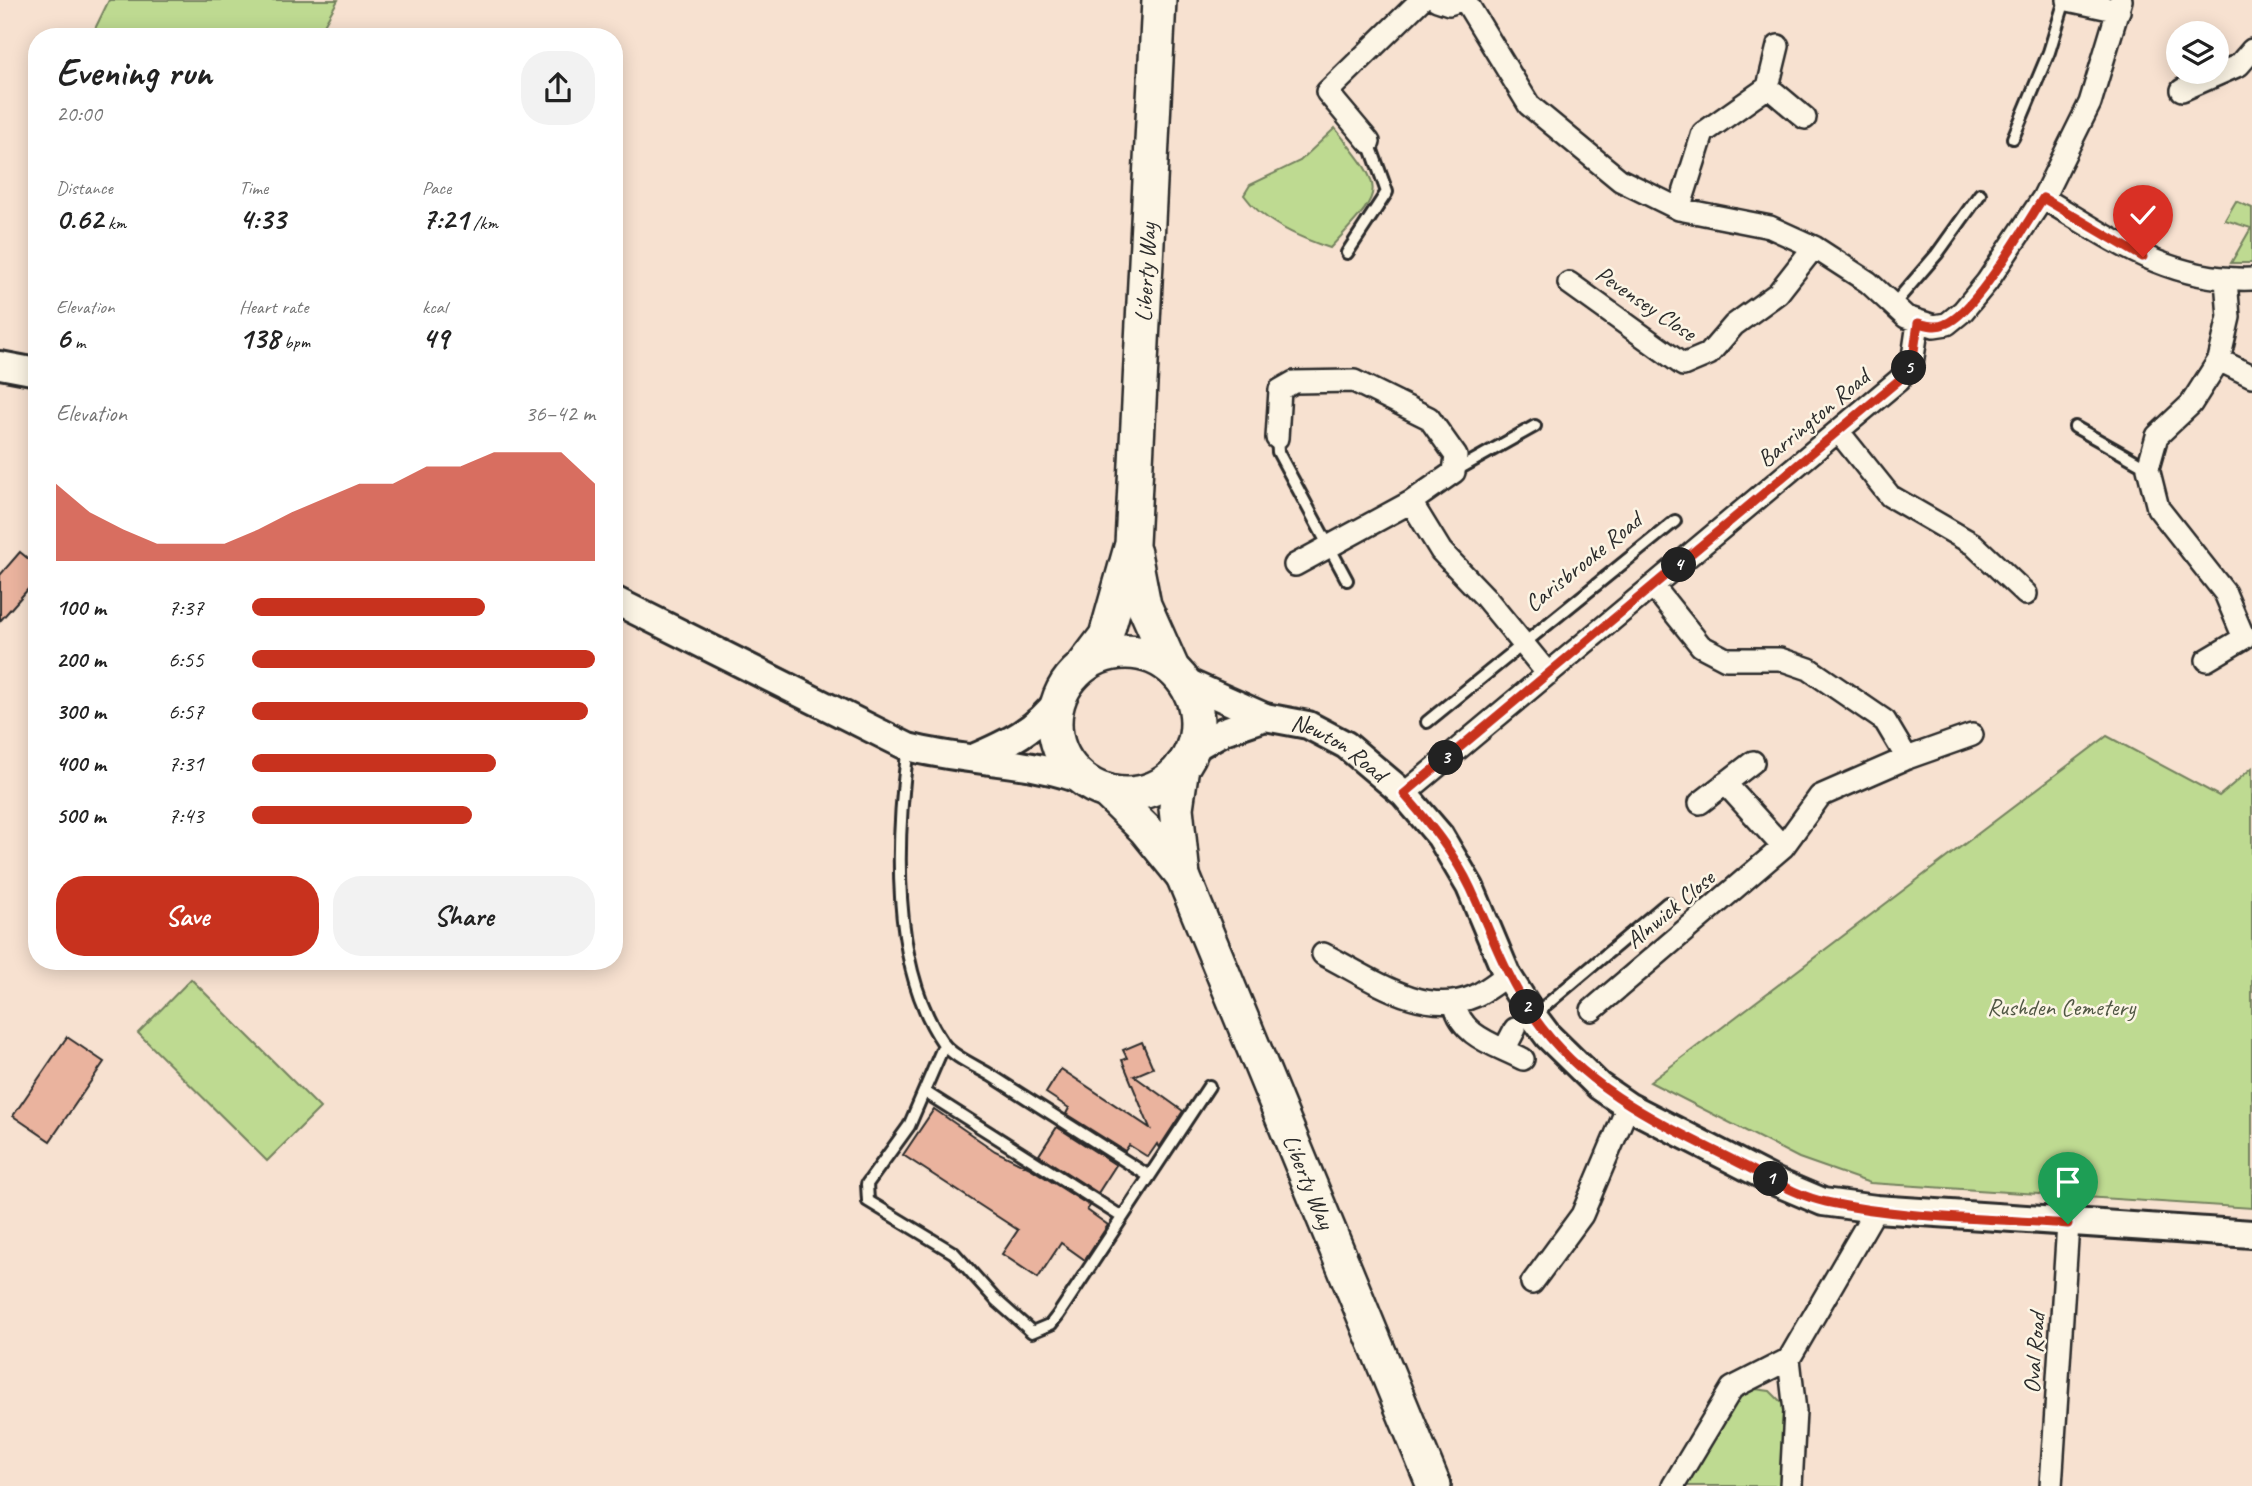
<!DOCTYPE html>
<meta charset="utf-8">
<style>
body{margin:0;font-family:Caveat,sans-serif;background:#f2f2f2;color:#222;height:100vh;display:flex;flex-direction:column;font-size:26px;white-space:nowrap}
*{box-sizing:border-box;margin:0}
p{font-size:23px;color:#767676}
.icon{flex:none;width:38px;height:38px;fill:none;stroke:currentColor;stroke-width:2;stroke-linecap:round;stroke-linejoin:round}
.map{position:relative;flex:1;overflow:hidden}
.details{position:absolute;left:28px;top:28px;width:595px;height:942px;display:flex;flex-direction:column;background:#fff;border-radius:28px;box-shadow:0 4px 18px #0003}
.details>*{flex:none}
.buttons{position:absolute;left:2166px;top:21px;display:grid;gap:14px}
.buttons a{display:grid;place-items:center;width:63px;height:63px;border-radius:50%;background:#fff;box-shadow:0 4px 18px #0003;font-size:35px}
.pin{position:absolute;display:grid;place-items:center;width:60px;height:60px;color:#fff;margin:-72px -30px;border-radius:50% 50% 50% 0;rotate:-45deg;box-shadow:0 0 7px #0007}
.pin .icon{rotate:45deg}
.km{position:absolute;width:35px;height:35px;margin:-18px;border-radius:50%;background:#222;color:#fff;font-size:19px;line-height:35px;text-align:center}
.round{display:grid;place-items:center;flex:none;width:74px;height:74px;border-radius:28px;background:#f2f2f2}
.head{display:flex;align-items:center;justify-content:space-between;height:119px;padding:0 28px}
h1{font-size:38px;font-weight:700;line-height:52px}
.stats{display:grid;grid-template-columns:repeat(3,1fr);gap:10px;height:119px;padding:7px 28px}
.stats div{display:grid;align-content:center}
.stats b{font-size:30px;font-weight:700}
.stats small{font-size:19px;font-weight:400}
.stats p{font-size:19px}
.chart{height:196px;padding:14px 28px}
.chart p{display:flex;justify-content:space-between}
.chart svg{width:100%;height:126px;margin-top:7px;fill:#c8321e;opacity:.7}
.button{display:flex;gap:14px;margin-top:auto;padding:14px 28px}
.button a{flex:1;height:80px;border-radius:28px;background:#c8321e;color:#fff;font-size:28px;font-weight:700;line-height:80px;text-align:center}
.button a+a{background:#f2f2f2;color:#222}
ul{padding:0 28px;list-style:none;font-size:23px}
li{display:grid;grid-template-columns:112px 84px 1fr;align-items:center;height:52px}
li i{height:18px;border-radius:9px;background:#c8321e}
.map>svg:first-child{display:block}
.green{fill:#beda91;stroke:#74825e;stroke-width:2}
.building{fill:#eab39e;stroke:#2b2b2b;stroke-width:2}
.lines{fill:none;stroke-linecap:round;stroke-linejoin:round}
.service-casing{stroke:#2b2b2b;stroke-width:16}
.minor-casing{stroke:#2b2b2b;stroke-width:26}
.tertiary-casing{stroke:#2b2b2b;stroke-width:32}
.trunk-casing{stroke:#2b2b2b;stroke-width:38}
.service{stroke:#fcf5e5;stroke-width:10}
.minor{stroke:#fcf5e5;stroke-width:21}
.tertiary{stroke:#fcf5e5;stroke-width:26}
.trunk{stroke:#fcf5e5;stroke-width:33}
.route-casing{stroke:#fff;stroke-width:14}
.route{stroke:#c8321e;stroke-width:9}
.labels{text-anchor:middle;stroke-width:5;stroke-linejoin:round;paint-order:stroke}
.street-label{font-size:24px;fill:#2b2b2b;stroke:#fcf5e5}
.park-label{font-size:24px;fill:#505744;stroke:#fcf5e5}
</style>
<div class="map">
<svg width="2252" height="1486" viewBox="0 0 2252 1486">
<rect width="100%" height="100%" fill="#f7e1d0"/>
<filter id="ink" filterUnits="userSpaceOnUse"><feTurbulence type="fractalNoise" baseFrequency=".0143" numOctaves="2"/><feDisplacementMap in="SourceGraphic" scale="14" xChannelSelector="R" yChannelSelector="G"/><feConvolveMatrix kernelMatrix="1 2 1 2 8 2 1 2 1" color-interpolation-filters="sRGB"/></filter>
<g filter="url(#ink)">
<!-- green -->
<path class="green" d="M 109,0 L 338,0 L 317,37 L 91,37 Z
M 1335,128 C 1387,194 1385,188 1330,248 C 1300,238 1262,221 1244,195 L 1250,185 L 1300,161 Z
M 2236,201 L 2252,208 L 2252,263 L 2231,263 L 2251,228 L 2225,220 Z
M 2107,736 L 2219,796 L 2252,768 L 2252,1208 L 1870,1183 L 1799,1158 L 1650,1082 Z
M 191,979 L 320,1108 L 267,1161 L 138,1033 Z
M 1755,1389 L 1770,1391 L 1787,1408 L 1787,1486 L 1676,1486 L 1733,1401 Z"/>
<!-- building -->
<path class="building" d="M 20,552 L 37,566 L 37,579 L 0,621 L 0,575 Z
M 67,1037 L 104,1062 L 50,1141 L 13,1116 Z
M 1142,1042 L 1153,1068 L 1134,1076 L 1183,1111 L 1159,1148 L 1157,1144 L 1148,1157 L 1129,1145 L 1125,1151 L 1066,1114 L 1069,1108 L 1046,1093 L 1061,1069 L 1150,1128 L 1122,1060 L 1127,1058 L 1123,1050 Z
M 934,1109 L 995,1151 L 1030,1168 L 1090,1206 L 1087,1210 L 1108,1225 L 1085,1260 L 1061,1243 L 1038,1278 L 1002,1254 L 1018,1230 L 903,1155 Z
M 1057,1127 L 1116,1165 L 1098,1193 L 1039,1155 Z"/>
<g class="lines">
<!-- service casing -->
<g class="service-casing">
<path id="service" d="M 2013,138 L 2049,52 L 2065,0
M 1347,253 L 1387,192 L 1369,142
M 1893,305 L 1937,254 L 1980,194
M 2075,427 L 2148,468
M 1277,438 L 1278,452 L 1347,580
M 1455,471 L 1535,426
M 1427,722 L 1675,521
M 908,747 C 896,836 890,966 943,1043 C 953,1057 978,1067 992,1076 C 1044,1109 1097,1143 1149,1176
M 1533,1016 L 1667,903
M 944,1045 L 909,1126 L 867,1184 L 868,1201 L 954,1253 L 996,1300 L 1032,1332 L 1051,1324 L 1058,1315 L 1209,1086
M 925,1092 L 1122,1217"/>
</g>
<!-- minor casing -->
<g class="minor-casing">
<path id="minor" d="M 1437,0 L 1449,4 L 1461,0
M 1465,0 L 1529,105 L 1620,180 L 1679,209 L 1770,227 L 1814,247 L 1868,282 L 1906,317 L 1934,326 L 1947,324 L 1963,311 L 1987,282 L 2043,198 L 2090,103 L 2121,0
M 2068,0 L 2119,11
M 1768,87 L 1778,46
M 2182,90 L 2239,65 L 2252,50
M 1369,142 L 1327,92 L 1421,0
M 2043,198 C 2112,239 2168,282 2252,279
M 1679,209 L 1703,133 L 1768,87 L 1805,118
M 1569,283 L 1683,365 L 1709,354 L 1734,325 L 1778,293 L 1814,247
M 2219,360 L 2252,376
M 1838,431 L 1890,496 L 1973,544 L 2026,594
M 1277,438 L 1280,390 L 1294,382 L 1354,381 L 1429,418 L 1456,456 L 1454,472 L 1411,502 L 1295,565
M 1411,502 L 1441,551 L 1485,597 L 1548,674
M 1653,586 L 1701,646 L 1726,659 L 1780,659 L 1809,669 L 1885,721 L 1907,758
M 2207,660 L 2244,638 L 2225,593 L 2158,508 L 2148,468 L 2157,436 L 2191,404 L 2219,360 L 2229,317 L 2226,280
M 1725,783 L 1783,847
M 1404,794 L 1899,380 L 1912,364 L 1918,323
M 1700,803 L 1753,762
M 1323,954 C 1369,977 1423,1019 1475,996 C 1486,991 1497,982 1507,975
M 1454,1002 C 1461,1037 1494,1044 1523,1059
M 1592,1010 L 1783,847 L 1820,796 L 1907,758 L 1972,735
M 1504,1050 L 1515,1029
M 1532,1283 L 1582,1215 L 1628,1106
M 1789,1359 L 1795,1411 L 1791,1486
M 1673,1486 L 1732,1388 L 1789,1359 L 1876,1209
M 2051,1486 L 2068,1224"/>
</g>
<!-- tertiary casing -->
<g class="tertiary-casing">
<g id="tertiary">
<path d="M 0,365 L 37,372"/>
<path d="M 614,600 L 908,747 C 968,763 1032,759 1089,783"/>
<path id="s1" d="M 1184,681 L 1265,717 L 1308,725 L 1346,745 L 1404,794 L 1440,836 L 1470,887 L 1507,975 L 1533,1016 L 1548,1036 L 1599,1086 L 1628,1106 L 1776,1182 L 1823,1202 L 1876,1209 L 2252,1234"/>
<path d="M 1192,749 L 1224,731 L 1265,717"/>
<path d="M 973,758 C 1008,743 1036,730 1059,699"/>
</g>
</g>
<!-- trunk casing -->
<g class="trunk-casing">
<g id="trunk">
<path d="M 1134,553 L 1144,605 L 1172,668"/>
<circle cx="1126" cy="723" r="71"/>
<path id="s2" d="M 1084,665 L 1106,636 L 1132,544 L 1159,0"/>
<path id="s3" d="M 1182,766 L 1176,808 L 1183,876 L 1434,1486"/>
<path d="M 1106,791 L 1145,829 L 1183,876"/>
</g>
</g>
<!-- service -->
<use href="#service" class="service"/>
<!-- minor -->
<use href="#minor" class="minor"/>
<!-- tertiary -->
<use href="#tertiary" class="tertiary"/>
<!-- trunk -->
<use href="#trunk" class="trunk"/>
</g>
</g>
<g class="lines" filter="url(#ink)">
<!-- route casing -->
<g class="route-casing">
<path id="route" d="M 2068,1224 C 1989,1218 1904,1219 1826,1202 C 1796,1196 1766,1176 1739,1163 C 1662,1124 1585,1090 1534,1017 C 1506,977 1491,933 1471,889 C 1454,853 1430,824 1404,794 L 1899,380 L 1912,365 L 1918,323 C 1927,325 1936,328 1945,324 C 1975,313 2024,227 2043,198 L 2143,257"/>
</g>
<!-- route -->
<use href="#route" class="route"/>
</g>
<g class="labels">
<!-- street labels -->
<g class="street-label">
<text dy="8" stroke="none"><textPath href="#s2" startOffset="404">Liberty Way</textPath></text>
<text transform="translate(1646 303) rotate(34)" y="8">Pevensey Close</text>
<text transform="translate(1813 418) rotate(-40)" y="8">Barrington Road</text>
<text transform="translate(1583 562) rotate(-39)" y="8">Carisbrooke Road</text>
<text dy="8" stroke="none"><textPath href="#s1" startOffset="170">Newton Road</textPath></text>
<text transform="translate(1670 909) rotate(-40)" y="8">Alnwick Close</text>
<text dy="8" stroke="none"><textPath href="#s3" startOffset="441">Liberty Way</textPath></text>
<text transform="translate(2034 1353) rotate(-86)" y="8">Oval Road</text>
</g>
<!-- park labels -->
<g class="park-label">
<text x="2061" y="1015">Rushden Cemetery</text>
</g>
</g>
</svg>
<div class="buttons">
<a><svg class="icon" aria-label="layers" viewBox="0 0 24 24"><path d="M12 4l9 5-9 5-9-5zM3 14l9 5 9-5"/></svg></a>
</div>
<div class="pin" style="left:2068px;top:1224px;background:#1e9e55"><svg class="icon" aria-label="arrive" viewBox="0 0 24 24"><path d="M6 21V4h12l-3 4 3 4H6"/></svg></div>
<div class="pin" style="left:2143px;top:257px;background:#d93025"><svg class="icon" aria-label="check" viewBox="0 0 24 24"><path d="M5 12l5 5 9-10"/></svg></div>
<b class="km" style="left:1771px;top:1179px">1</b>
<b class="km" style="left:1527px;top:1007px">2</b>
<b class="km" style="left:1446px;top:758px">3</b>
<b class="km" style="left:1679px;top:565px">4</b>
<b class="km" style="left:1909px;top:368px">5</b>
<section class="details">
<div class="head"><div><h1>Evening run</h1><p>20:00</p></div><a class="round"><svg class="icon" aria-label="share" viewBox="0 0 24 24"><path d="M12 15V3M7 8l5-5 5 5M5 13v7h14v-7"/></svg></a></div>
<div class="stats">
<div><p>Distance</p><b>0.62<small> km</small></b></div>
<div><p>Time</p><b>4:33</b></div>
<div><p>Pace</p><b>7:21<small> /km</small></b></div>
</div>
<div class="stats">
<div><p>Elevation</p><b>6<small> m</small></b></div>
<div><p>Heart rate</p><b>138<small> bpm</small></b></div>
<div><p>kcal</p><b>49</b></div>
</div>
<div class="chart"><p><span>Elevation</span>36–42 m</p>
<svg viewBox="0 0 160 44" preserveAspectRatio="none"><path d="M0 44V17L10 27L20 33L30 38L40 38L50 38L60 33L70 27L80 22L90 17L100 17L110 11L120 11L130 6L140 6L150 6L160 17V44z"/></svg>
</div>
<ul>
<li><b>100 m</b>7:37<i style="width:68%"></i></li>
<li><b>200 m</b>6:55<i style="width:100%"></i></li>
<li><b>300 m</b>6:57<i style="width:98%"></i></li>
<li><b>400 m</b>7:31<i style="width:71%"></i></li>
<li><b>500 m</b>7:43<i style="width:64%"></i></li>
</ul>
<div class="button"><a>Save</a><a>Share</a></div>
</section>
</div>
